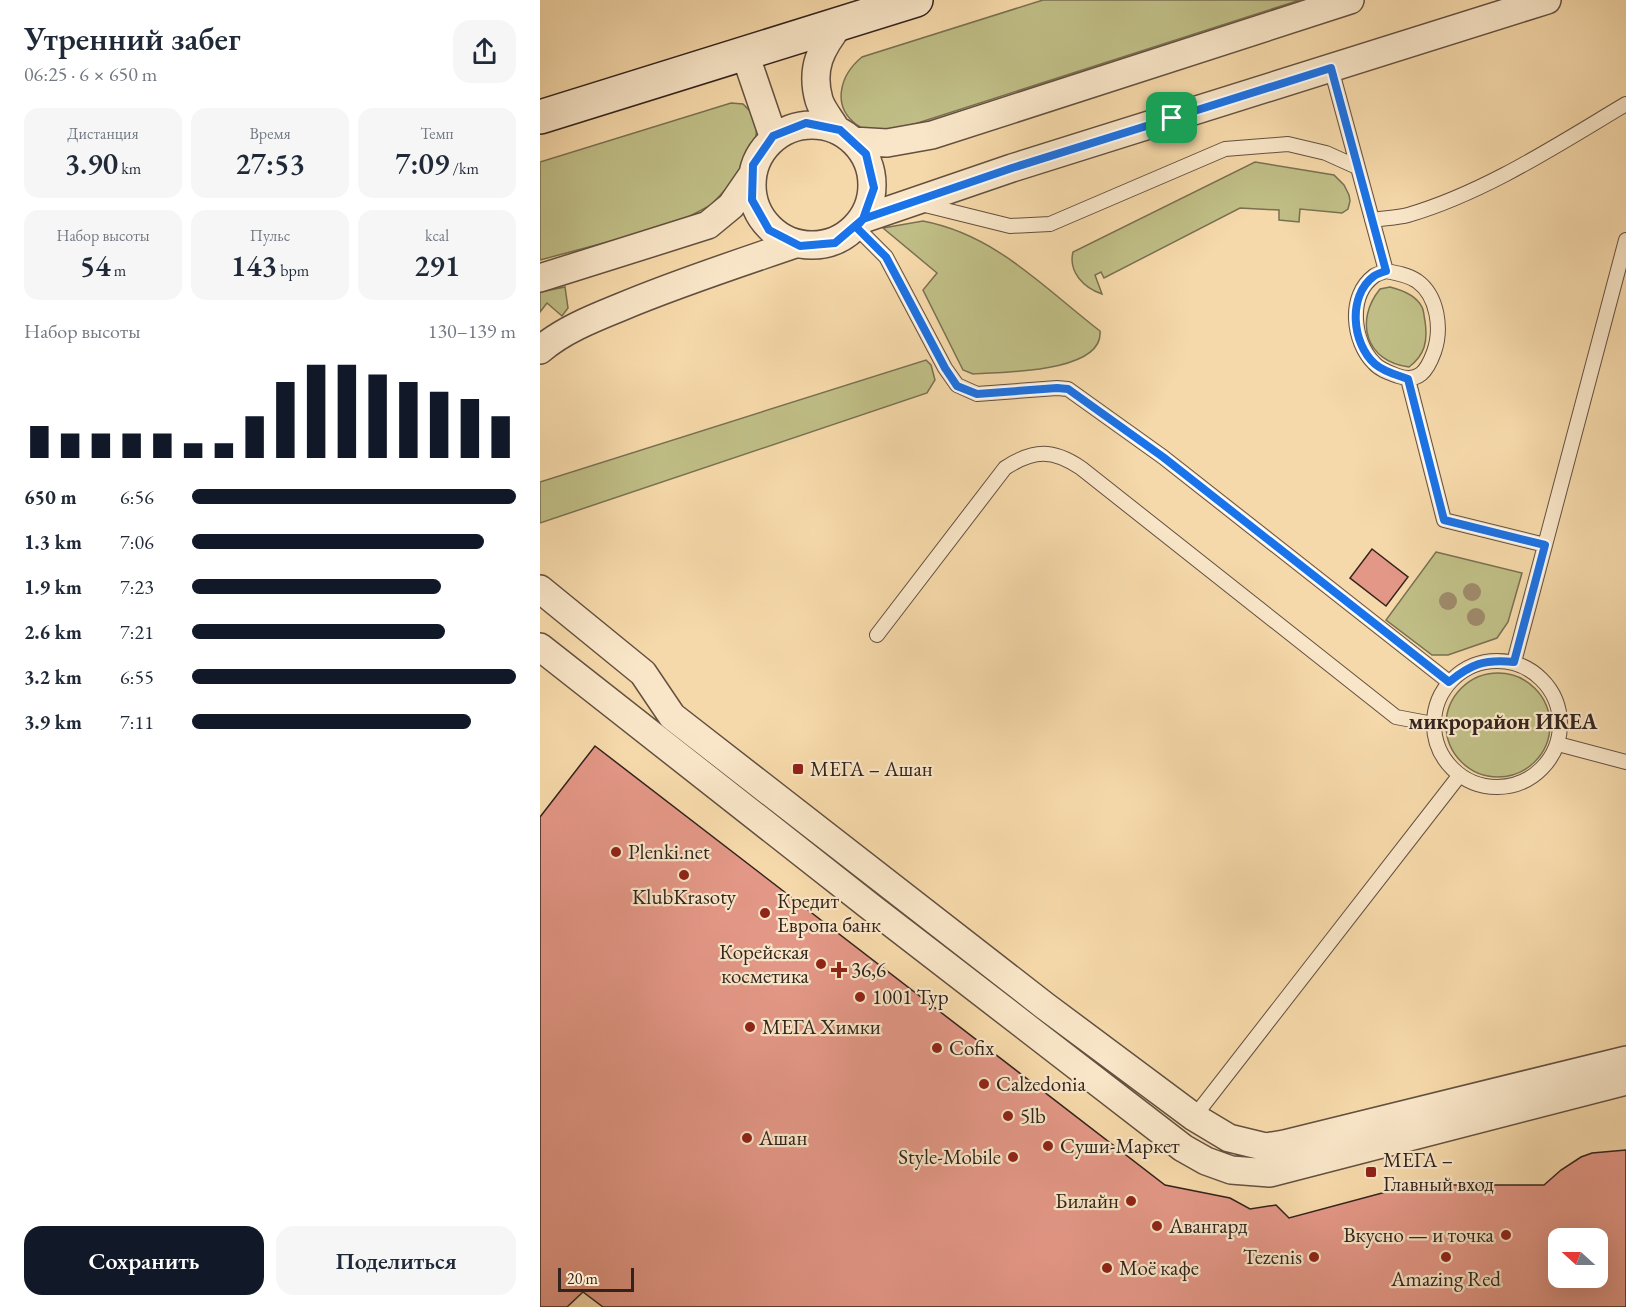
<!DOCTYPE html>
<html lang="ru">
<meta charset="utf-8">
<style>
body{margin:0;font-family:"EB Garamond",serif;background:#f6f6f7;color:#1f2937;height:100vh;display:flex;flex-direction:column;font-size:22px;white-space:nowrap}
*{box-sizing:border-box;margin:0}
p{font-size:20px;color:#747a83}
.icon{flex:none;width:33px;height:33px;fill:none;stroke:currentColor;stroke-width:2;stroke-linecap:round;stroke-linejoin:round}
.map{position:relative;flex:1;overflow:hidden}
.sheet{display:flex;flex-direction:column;background:#fff;width:540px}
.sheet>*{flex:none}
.needle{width:39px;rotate:291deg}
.tools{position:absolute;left:1008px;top:1228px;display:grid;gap:12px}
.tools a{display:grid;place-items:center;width:60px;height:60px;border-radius:12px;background:#fff;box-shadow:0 6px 24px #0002;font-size:30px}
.scale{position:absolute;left:18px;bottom:15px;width:76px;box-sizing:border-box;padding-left:6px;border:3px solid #32231d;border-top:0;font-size:16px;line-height:21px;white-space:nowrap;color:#32231d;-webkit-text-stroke:4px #f9e6c8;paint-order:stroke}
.pin{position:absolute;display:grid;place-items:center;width:51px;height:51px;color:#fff;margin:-26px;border-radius:12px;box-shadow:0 3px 9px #0006}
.round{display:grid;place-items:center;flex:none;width:63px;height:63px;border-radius:18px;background:#f6f6f7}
.summary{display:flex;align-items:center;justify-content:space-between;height:102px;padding:0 24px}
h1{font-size:33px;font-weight:600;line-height:45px}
.figures{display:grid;grid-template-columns:repeat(3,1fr);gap:9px;height:102px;padding:6px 24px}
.figures div{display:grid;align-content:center;border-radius:15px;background:#f6f6f7;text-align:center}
.figures b{font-size:30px;font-weight:600}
.figures small{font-size:16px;font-weight:400}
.figures p{font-size:16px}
.chart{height:168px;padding:12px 24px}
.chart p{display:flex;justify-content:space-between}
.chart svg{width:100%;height:108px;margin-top:6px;stroke:#111827;stroke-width:6}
.action{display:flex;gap:12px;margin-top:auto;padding:12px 24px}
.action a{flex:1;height:69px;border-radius:18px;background:#111827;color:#fff;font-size:24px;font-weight:600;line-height:69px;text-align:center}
.action a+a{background:#f6f6f7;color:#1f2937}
ul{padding:0 24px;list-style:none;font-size:20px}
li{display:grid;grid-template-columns:96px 72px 1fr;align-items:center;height:45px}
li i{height:15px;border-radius:8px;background:#111827}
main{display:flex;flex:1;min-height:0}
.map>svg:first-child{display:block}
.green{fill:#c0be86;stroke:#797052;stroke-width:1.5}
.building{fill:#e39786;stroke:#32231d;stroke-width:1.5;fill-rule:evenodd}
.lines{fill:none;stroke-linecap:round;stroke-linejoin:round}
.lane-casing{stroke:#635040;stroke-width:16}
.street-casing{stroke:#635040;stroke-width:30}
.secondary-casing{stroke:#32231d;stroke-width:36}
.lane{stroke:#f9e6c8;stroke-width:14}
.street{stroke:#f9e6c8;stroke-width:27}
.secondary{stroke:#f9e6c8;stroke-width:33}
.tree{fill:#9e8a6b}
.route-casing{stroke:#fff;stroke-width:12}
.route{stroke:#1a73e8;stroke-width:8}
.poi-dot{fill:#8f2418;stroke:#f9e6c8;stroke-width:2}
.labels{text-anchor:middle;stroke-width:4.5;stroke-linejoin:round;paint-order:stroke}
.poi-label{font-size:21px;fill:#32231d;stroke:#f9e6c8;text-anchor:start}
.neighbourhood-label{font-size:22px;font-weight:bold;fill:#32231d;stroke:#f9e6c8}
</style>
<main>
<section class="sheet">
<div class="summary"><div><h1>Утренний забег</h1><p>06:25 · 6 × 650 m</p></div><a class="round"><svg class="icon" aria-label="share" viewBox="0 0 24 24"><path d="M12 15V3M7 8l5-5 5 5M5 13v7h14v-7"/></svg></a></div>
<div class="figures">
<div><p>Дистанция</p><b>3.90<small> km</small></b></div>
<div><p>Время</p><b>27:53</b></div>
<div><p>Темп</p><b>7:09<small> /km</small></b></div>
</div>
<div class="figures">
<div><p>Набор высоты</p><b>54<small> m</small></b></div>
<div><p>Пульс</p><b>143<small> bpm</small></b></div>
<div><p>kcal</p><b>291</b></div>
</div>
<div class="chart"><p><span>Набор высоты</span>130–139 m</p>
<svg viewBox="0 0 160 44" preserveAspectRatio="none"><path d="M5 44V31M15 44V34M25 44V34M35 44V34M45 44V34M55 44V38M65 44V38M75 44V27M85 44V13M95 44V6M105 44V6M115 44V10M125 44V13M135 44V17M145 44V20M155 44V27"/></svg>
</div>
<ul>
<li><b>650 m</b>6:56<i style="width:100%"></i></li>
<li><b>1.3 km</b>7:06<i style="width:90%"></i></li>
<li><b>1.9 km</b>7:23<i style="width:77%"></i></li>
<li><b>2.6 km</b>7:21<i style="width:78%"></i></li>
<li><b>3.2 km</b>6:55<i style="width:100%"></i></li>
<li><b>3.9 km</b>7:11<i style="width:86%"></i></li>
</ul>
<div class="action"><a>Сохранить</a><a>Поделиться</a></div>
</section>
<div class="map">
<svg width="1086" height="1307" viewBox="0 0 1086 1307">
<rect width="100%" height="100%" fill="#f6d9aa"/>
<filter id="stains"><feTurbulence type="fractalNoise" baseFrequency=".00333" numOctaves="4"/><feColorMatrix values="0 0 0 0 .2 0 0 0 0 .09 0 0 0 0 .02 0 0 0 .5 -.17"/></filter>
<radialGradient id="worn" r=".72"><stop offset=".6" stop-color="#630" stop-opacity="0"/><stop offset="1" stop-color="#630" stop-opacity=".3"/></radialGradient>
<!-- green -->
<path class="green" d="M 503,0 L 760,0 L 359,129 C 349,129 334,133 325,130 C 322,129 320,126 317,125 C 291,106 300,75 322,57 Z
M 191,103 L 203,104 L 212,113 L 217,127 L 215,143 L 198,176 L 171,205 L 135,224 L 0,260 L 0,162 Z
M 715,162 L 794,175 L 804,185 L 809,195 L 810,201 L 808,209 L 802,213 L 760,209 L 759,222 L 739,220 L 739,210 L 700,208 L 564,278 L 561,272 L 555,275 L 562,294 C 544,288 528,272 533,252 Z
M 383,221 C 456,235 503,287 560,331 C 564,373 461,372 433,374 L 423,370 L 383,290 L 397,273 L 343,228 Z
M 25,287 L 28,308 L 22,316 L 7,303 L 0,312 L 0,292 Z
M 850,287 C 862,290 876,295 882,307 C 884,311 884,317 885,321 C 888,341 885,355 869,367 C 826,362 814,321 840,289 Z
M 386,360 L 391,365 L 395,380 L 387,393 L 0,523 L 0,482 Z
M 896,552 L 982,573 L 968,622 L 957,638 L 908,655 L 892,655 L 846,620 Z
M906 725a52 52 0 1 1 104 0a52 52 0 1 1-104 0Z"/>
<!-- building -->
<path class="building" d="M 832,549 L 868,577 L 846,606 L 810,578 Z
M 55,746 L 625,1185 L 690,1198 L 710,1209 L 736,1205 L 749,1218 L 872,1185 L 1004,1185 L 1021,1170 L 1041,1157 L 1052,1153 L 1086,1150 L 1086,1307 L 63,1307 L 43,1292 L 27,1307 L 0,1307 L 0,817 ZM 1018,1239 L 1058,1239 L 1058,1278 L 1018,1278 Z"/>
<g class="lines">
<!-- lane casing -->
<g class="lane-casing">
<path id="lane" d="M 791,68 L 846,271
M 381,204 L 470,226 L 510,224 L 685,149 L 748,144 L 786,153 L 817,167
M 832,220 C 843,218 857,218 868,215 C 946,192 1017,145 1086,104
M 316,227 L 346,257 L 405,368 L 417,385 L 437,394 L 517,388 L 528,389 L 623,457 L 909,682
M 846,271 C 857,273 868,275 877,281 C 898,296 902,329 894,352 C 887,371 879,383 858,376 C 850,373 840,370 834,363 C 813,342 807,296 834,276 C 837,274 843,272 846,271 Z
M 868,379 L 904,520 L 1005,545
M 337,635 L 465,468 C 494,449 513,449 541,468 L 856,717 L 893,724
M894 724a63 63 0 1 1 126 0a63 63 0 1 1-126 0Z
M 974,662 L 1086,240
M 1018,744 L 1086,762
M 654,1117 L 919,776"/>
</g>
<!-- street casing -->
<g class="street-casing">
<path id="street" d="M 205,54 L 233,136
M212 185a60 60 0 1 1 120 0a60 60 0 1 1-120 0Z
M 296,129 C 291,120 282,110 279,100 C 270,68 281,48 300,24
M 313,141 L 347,143 L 392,135 L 810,0
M 323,219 L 472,168 L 1007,0
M 0,278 L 168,225 L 191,206 L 213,174
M 0,350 C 23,330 54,318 81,307 C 138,283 197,264 255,244
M 0,589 L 103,673 L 132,716 L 505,1006 L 654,1117 L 689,1138 L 726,1147 L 744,1144 L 1086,1060
M 0,647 L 332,908 L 643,1148 L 666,1161 L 691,1170 L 730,1173 L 1086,1081"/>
</g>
<!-- secondary casing -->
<g class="secondary-casing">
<path id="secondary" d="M 0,117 L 376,0"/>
</g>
<!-- lane -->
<use href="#lane" class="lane"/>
<!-- street -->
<use href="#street" class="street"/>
<!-- secondary -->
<use href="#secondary" class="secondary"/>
</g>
<!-- trees -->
<g class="tree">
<circle cx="932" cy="592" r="9"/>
<circle cx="908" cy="601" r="9"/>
<circle cx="936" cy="617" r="9"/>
</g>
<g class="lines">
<!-- route casing -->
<g class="route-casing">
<path id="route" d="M 632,118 L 472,168 L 323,219 L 295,243 L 260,246 L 229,230 L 212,200 L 213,165 L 233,136 L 266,123 L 300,130 L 326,154 L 334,188 L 323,219 L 316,227 L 346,257 L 405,368 L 417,386 L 437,394 L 517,388 L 528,389 L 623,457 L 909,682 C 931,664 944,659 974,662 L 1005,545 L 904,520 L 868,379 C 857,375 844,372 835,364 C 812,344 807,296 834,276 C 837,274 843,272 846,271 L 791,68 L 632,118"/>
</g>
<!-- route -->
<use href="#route" class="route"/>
</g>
<!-- markers -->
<g class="poi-dot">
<rect x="252" y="763" width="12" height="12" rx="3"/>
<circle cx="76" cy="852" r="6"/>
<circle cx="144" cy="875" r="6"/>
<circle cx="225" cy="913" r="6"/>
<circle cx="281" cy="964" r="6"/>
<path d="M296 961h6v6h6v6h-6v6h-6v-6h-6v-6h6z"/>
<circle cx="320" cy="997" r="6"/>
<circle cx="210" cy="1027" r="6"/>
<circle cx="397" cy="1048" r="6"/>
<circle cx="444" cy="1084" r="6"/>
<circle cx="468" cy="1116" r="6"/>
<circle cx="207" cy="1138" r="6"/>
<circle cx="508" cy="1146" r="6"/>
<circle cx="473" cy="1157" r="6"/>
<rect x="825" y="1166" width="12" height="12" rx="3"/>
<circle cx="591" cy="1201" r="6"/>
<circle cx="617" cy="1226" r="6"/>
<circle cx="966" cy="1235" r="6"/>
<circle cx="774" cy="1257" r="6"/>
<circle cx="906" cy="1257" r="6"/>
<circle cx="567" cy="1268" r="6"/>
</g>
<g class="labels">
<!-- poi labels -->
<g class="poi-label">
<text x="270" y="776">МЕГА – Ашан</text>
<text x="88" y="859">Plenki.net</text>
<text x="144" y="904" text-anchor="middle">KlubKrasoty</text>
<text x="237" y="908">Кредит<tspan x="237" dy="24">Европа банк</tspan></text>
<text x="269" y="959" text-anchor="end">Корейская<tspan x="269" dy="24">косметика</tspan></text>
<text x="311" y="977">36,6</text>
<text x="332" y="1004">1001 Тур</text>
<text x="222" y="1034">МЕГА Химки</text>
<text x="409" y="1055">Cofix</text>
<text x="456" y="1091">Calzedonia</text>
<text x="480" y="1123">5lb</text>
<text x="219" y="1145">Ашан</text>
<text x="520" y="1153">Суши-Маркет</text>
<text x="461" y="1164" text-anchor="end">Style-Mobile</text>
<text x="843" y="1167">МЕГА –<tspan x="843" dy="24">Главный вход</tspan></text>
<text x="579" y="1208" text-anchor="end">Билайн</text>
<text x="629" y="1233">Авангард</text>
<text x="954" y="1242" text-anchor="end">Вкусно — и точка</text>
<text x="762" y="1264" text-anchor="end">Tezenis</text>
<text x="579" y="1275">Моё кафе</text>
<text x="906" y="1286" text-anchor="middle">Amazing Red</text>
</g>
<!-- neighbourhood labels -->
<g class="neighbourhood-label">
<text x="963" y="729">микрорайон ИКЕА</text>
</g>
</g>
<rect width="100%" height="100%" filter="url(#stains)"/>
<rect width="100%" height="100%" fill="url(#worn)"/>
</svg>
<div class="tools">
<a><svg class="needle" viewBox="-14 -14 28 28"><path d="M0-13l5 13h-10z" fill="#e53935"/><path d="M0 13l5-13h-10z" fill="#747a83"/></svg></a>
</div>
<div class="scale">20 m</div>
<div class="pin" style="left:632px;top:118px;background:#1e9e55"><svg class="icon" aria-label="arrive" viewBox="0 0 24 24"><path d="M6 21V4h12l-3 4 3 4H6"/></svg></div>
</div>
</main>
